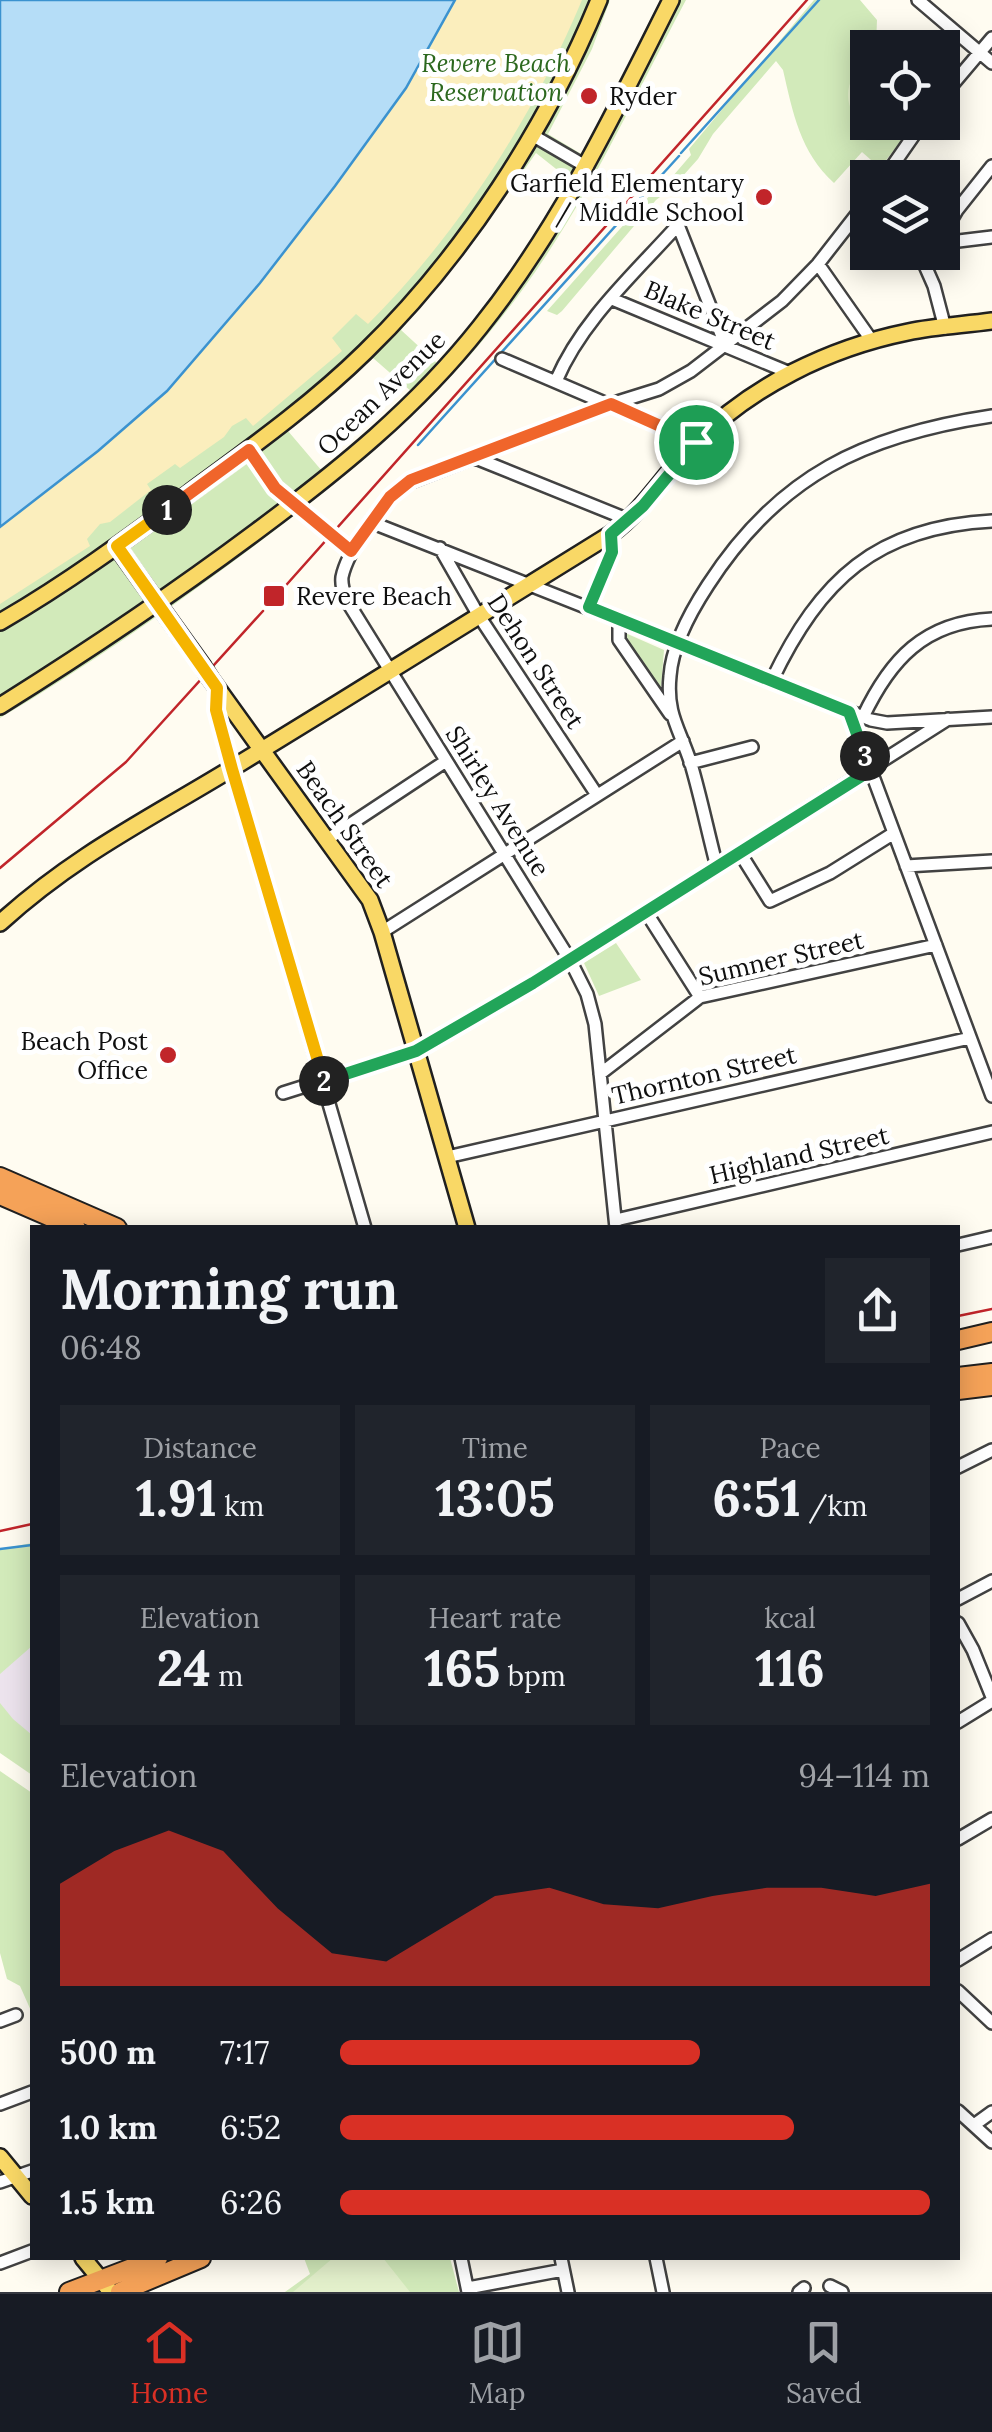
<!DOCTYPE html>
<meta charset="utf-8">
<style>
body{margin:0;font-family:Lora,serif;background:#20242c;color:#f1f3f6;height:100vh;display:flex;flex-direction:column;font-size:38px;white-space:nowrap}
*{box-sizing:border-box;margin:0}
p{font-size:32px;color:#9ea1a6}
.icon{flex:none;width:55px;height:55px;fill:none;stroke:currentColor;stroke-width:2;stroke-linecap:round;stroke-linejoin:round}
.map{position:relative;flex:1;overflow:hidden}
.drawer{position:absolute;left:30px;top:1225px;width:930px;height:1035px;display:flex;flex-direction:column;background:#171b24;border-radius:0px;box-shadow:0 5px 25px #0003}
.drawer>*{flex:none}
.fabs{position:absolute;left:850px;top:30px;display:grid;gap:20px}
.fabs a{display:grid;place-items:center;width:110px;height:110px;border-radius:0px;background:#171b24;box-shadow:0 5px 25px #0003;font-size:50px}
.pin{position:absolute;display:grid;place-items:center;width:85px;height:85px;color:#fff;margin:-42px;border:5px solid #fff;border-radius:50%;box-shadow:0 2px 10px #0007}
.km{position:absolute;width:50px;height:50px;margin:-25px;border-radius:50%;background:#222;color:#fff;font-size:28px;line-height:50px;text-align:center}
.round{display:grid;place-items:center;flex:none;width:105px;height:105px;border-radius:0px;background:#20242c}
.summary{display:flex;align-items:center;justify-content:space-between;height:170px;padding:0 30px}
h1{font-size:55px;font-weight:800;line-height:75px}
.stats{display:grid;grid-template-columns:repeat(3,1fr);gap:15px;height:170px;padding:10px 30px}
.stats div{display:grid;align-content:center;border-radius:0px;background:#20242c;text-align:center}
.stats b{font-size:50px;font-weight:800}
.stats small{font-size:28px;font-weight:400}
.stats p{font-size:28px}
.chart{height:280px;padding:20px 30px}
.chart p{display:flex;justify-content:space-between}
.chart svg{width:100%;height:180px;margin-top:10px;fill:#d93025;opacity:.7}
ul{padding:0 30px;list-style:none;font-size:32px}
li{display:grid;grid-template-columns:160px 120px 1fr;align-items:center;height:75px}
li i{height:25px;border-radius:12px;background:#d93025}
.dock{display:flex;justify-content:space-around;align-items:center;height:140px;border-top:2px solid #363941;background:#171b24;font-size:28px;color:#9ea1a6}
.dock a{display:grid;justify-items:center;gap:5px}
.dock .active{color:#d93025}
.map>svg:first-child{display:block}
.industrial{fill:#ece3ed}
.green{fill:#d2eaba;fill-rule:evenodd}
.sand{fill:#fbeebd}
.pitch{fill:#e4f1cc}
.water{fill:#b5ddf7;stroke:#3b92cf;stroke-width:2.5}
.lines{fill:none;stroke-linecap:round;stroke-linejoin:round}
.stream{stroke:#3b92cf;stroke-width:2.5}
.minor-casing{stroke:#424242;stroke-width:16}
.major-casing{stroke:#202020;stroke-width:20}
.highway-casing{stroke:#202020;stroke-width:22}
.minor{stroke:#fff;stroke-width:11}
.major{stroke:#f9d866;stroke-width:15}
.highway{stroke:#f5a258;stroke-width:18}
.rail{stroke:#c1252a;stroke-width:2.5}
.minor-bridge-casing{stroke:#424242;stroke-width:16;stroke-linecap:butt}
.major-bridge-casing{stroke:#202020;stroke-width:20;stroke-linecap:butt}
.minor-bridge{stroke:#fff;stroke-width:11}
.major-bridge{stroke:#f9d866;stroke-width:15}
.split-1-casing{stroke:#fff;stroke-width:20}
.split-2-casing{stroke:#fff;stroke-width:20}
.split-3-casing{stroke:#fff;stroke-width:20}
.split-4-casing{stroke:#fff;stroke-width:20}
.split-1{stroke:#f0652b;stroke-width:12}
.split-2{stroke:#f5b400;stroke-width:12}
.split-3{stroke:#22a559;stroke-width:12}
.split-4{stroke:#22a559;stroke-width:12}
.poi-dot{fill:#c1252a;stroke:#fff;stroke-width:4}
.labels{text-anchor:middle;stroke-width:10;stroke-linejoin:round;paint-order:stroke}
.park-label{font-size:25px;font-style:italic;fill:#2c681e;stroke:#fff}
.poi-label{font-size:25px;fill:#0f0f0f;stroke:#fff;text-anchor:start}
.street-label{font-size:25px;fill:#0f0f0f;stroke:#fff}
</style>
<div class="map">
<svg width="992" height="2292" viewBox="0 0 992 2292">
<rect width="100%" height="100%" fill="#fffcf1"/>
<!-- industrial -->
<path class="industrial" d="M 32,1632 L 32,1747 L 0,1712 L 0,1663 Z"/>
<!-- green -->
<path class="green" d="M 455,0 L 610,0 L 592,49 L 548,134 L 583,155 L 667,0 L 686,0 C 634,97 588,200 523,289 C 441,402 348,476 238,558 C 161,615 83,669 0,718 L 0,527 L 98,451 L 167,391 L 260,283 L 335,186 L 406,88 ZM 536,153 L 570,180 C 531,244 492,313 438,364 L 401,330 L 475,240 ZM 373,358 L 412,392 L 322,471 L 288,431 Z
M 814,0 L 860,0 L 877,20 L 876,45 L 880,47 L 868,48 L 868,122 L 915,123 L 880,168 L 862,152 L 834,183 C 800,152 793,113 783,70 L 776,61 L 713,134 L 698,159 L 672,188 L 656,200 L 562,311 L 557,315 L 547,311 L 660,184 L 666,184 L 691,155 L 689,149 Z
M 623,632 L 664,650 L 661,687 L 657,687 Z
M 616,943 L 641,980 L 599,996 L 584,963 Z
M 32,1543 L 32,1646 L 0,1674 L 0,1549 Z
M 0,1703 L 13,1719 L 32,1735 L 32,1775 L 0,1753 Z
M 0,1771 L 32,1793 L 32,2013 L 20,1986 L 7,1979 L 0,1953 Z
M 304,2258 L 450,2258 L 459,2292 L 285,2292 L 310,2274 Z"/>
<!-- sand -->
<path class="sand" d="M 455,0 L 582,0 C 532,119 459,233 368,324 L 356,314 L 332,338 L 342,351 L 253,426 L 246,418 L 232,426 L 224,437 L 180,468 L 175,464 L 147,484 L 151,490 L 110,522 L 100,524 L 87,539 L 90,546 L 0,604 L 0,527 L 98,451 L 167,391 L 260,283 L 335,186 L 406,88 Z"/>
<!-- pitch -->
<path class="pitch" d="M 867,62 L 868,122 L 884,123 L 876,132 C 843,119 838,82 867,62 Z
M 333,2258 L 383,2258 L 410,2292 L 293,2292 Z"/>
<!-- water -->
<path class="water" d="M 0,0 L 455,0 L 406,88 L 335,186 L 260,283 L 167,391 L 98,451 L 0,527 Z"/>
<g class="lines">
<!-- stream -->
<path class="stream" d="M 681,153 L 819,0
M 659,178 L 679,156
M 418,445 L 656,181
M 0,1549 L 32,1545"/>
<!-- minor casing -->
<g class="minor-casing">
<path id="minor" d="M 918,0 L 992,63
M 942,97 L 992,38
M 532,135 L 587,167
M 884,178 L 923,122
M 942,236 L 957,210 L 992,166
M 942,243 L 992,237
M 919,252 L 934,286 L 945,328
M 818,264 L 872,341
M 612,299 L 790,373
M 502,359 L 696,442
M 556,381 C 582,320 634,274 678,225 L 725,344
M 249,450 L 275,488 L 323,528
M 473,457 L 629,520
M 373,523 L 871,720 L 887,723 L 992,717
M 440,548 L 479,616 L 597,795
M 589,607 L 612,552 L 611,534
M 619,619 L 619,640 L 670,714
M 772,680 C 820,580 876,527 992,521
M 217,688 L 216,710 L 232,769 L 365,1228
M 849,712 L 992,1096
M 863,717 C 890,660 924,622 992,619
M 690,763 L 752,747
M 328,839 L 446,761
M 740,853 L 770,901 L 830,873 L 894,833
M 906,866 L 992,861
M 717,867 C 708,833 701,798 691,764 C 680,729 666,715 670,676 C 672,645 691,611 708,585 C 779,475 865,435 992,416
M 646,912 L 700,997
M 382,932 L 683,741
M 600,1074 L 700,997 L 936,945
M 283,1093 L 416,1051 L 533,983 L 948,719
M 447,1157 L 970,1038
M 616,1220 L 992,1132
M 616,1228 L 595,1024 L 587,994 L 570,960 L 347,601 C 344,593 341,586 342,577 C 347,552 382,501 403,485 L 611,404 L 659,389 L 691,371 L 782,301 L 818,264 L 868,200
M 958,1245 L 992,1237
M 958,1467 L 992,1450
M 958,1599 L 992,1581
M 958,1623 L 973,1650 L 992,1697
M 958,1722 L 992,1701
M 958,1839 L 992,1819
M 958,1960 L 992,1939
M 958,1991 L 992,2023
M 0,2021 L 16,2015
M 0,2104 L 32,2092
M 958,2111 L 992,2142
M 974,2125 L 992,2112
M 0,2182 L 32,2171
M 461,2258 L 468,2292
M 561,2258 L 568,2292
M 656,2258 L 663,2292
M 0,2263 L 32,2251
M 830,2286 L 842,2292
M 468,2288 L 563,2270
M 799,2292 L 804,2288"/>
</g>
<!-- major casing -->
<g class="major-casing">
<path id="major" d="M 117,547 L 202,665
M 0,622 C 66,584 127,539 188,494 C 249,449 311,405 365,352 C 464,256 547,127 599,0
M 210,678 L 370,900 L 382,932 L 467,1228
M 0,706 C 88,651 174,593 257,531 C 339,470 416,408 480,327 C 560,227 614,113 671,0
M 0,923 C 76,854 149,819 234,767 C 360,690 485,612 611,534 C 644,510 665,473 694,444 C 751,386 829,348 908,332 C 936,326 964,325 992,321
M 0,2157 L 32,2196
M 83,2258 L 111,2292"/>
</g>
<!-- highway casing -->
<g class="highway-casing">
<path id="highway" d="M 0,1177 L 117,1228
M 0,1195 L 76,1228
M 958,1340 L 992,1332
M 958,1377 L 992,1373
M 958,1390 L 992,1386
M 69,2292 L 158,2258
M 120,2292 L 201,2258"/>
</g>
<!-- minor -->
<use href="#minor" class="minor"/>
<!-- major -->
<use href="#major" class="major"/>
<!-- highway -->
<use href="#highway" class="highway"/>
<!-- rail -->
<path class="rail" d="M 280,592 L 807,0
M 0,868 L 126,762 L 263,611
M 958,1316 L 992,1309
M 0,1531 L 32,1524"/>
<!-- minor-bridge casing -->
<g class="minor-bridge-casing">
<path id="minor-bridge" d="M 323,528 L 336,539"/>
</g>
<!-- major-bridge casing -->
<g class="major-bridge-casing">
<path id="major-bridge" d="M 202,665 L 210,678"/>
</g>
<!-- minor-bridge -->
<use href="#minor-bridge" class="minor-bridge"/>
<!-- major-bridge -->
<use href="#major-bridge" class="major-bridge"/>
</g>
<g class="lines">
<!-- split-1 casing -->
<g class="split-1-casing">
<path id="split-1" d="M 167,510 L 249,450 L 275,488 L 351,551 L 390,497 L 411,480 L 611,404 L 696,442"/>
</g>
<!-- split-2 casing -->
<g class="split-2-casing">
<path id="split-2" d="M 167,510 L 117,546 L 217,688 L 216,710 L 232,769 L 324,1081"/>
</g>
<!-- split-3 casing -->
<g class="split-3-casing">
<path id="split-3" d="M 324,1081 L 416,1051 L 533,983 L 871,770 L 865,756"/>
</g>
<!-- split-4 casing -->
<g class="split-4-casing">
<path id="split-4" d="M 696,442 L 643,506 L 611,534 L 612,552 L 589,607 L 849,712 L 865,756"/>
</g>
<!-- split-1 -->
<use href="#split-1" class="split-1"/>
<!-- split-2 -->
<use href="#split-2" class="split-2"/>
<!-- split-3 -->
<use href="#split-3" class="split-3"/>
<!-- split-4 -->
<use href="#split-4" class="split-4"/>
</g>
<!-- markers -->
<g class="poi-dot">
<circle cx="589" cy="96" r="10"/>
<circle cx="764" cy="197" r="10"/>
<rect x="262" y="584" width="24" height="24" rx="5"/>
<circle cx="168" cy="1055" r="10"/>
</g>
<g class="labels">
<!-- park labels -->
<g class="park-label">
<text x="496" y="72">Revere Beach<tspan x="496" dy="29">Reservation</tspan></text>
</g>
<!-- poi labels -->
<g class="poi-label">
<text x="609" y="105">Ryder</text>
<text x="744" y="192" text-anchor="end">Garfield Elementary<tspan x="744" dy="29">/ Middle School</tspan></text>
<text x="296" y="605">Revere Beach</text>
<text x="148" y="1050" text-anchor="end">Beach Post<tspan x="148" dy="29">Office</tspan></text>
</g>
<!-- street labels -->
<g class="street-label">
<text transform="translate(710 315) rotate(23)" y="9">Blake Street</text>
<text transform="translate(381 393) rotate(-44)" y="9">Ocean Avenue</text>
<text transform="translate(536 661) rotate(57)" y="9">Dehon Street</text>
<text transform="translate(498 801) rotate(58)" y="9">Shirley Avenue</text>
<text transform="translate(345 824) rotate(55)" y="9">Beach Street</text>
<text transform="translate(781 958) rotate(-13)" y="9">Sumner Street</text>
<text transform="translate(704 1075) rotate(-13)" y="9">Thornton Street</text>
<text transform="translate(799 1155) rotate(-13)" y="9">Highland Street</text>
</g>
</g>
</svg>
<div class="fabs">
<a><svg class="icon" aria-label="locate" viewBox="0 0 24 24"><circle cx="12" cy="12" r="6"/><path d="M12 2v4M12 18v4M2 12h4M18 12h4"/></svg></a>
<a><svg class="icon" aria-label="layers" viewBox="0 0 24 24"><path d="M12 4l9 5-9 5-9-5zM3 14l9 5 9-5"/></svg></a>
</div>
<div class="pin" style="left:696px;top:442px;background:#1e9e55"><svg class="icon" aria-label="arrive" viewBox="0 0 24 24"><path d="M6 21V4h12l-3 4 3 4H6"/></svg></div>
<b class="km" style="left:167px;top:510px">1</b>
<b class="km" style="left:324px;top:1081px">2</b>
<b class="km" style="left:865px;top:756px">3</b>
<section class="drawer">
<div class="summary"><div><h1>Morning run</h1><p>06:48</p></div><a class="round"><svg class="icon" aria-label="share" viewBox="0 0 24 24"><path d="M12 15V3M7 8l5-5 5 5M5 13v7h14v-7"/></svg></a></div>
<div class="stats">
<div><p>Distance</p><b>1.91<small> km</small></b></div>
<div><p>Time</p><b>13:05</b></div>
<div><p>Pace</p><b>6:51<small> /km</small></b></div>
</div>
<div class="stats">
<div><p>Elevation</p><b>24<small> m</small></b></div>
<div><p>Heart rate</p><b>165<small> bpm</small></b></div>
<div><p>kcal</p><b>116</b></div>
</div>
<div class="chart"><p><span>Elevation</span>94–114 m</p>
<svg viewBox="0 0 160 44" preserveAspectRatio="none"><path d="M0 44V19L10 11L20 6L30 11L40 25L50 36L60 38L70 30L80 22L90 20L100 24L110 25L120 22L130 20L140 20L150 22L160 19V44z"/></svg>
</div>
<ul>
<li><b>500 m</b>7:17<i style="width:61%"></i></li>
<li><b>1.0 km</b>6:52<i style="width:77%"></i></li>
<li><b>1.5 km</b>6:26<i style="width:100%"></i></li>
</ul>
</section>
</div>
<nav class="dock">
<a class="active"><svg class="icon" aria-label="home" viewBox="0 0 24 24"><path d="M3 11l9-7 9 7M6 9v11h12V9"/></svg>Home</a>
<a><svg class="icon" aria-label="map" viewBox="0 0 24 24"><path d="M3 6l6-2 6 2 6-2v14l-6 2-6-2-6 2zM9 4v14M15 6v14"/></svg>Map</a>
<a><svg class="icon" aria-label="saved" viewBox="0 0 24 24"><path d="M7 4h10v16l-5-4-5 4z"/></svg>Saved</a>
</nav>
